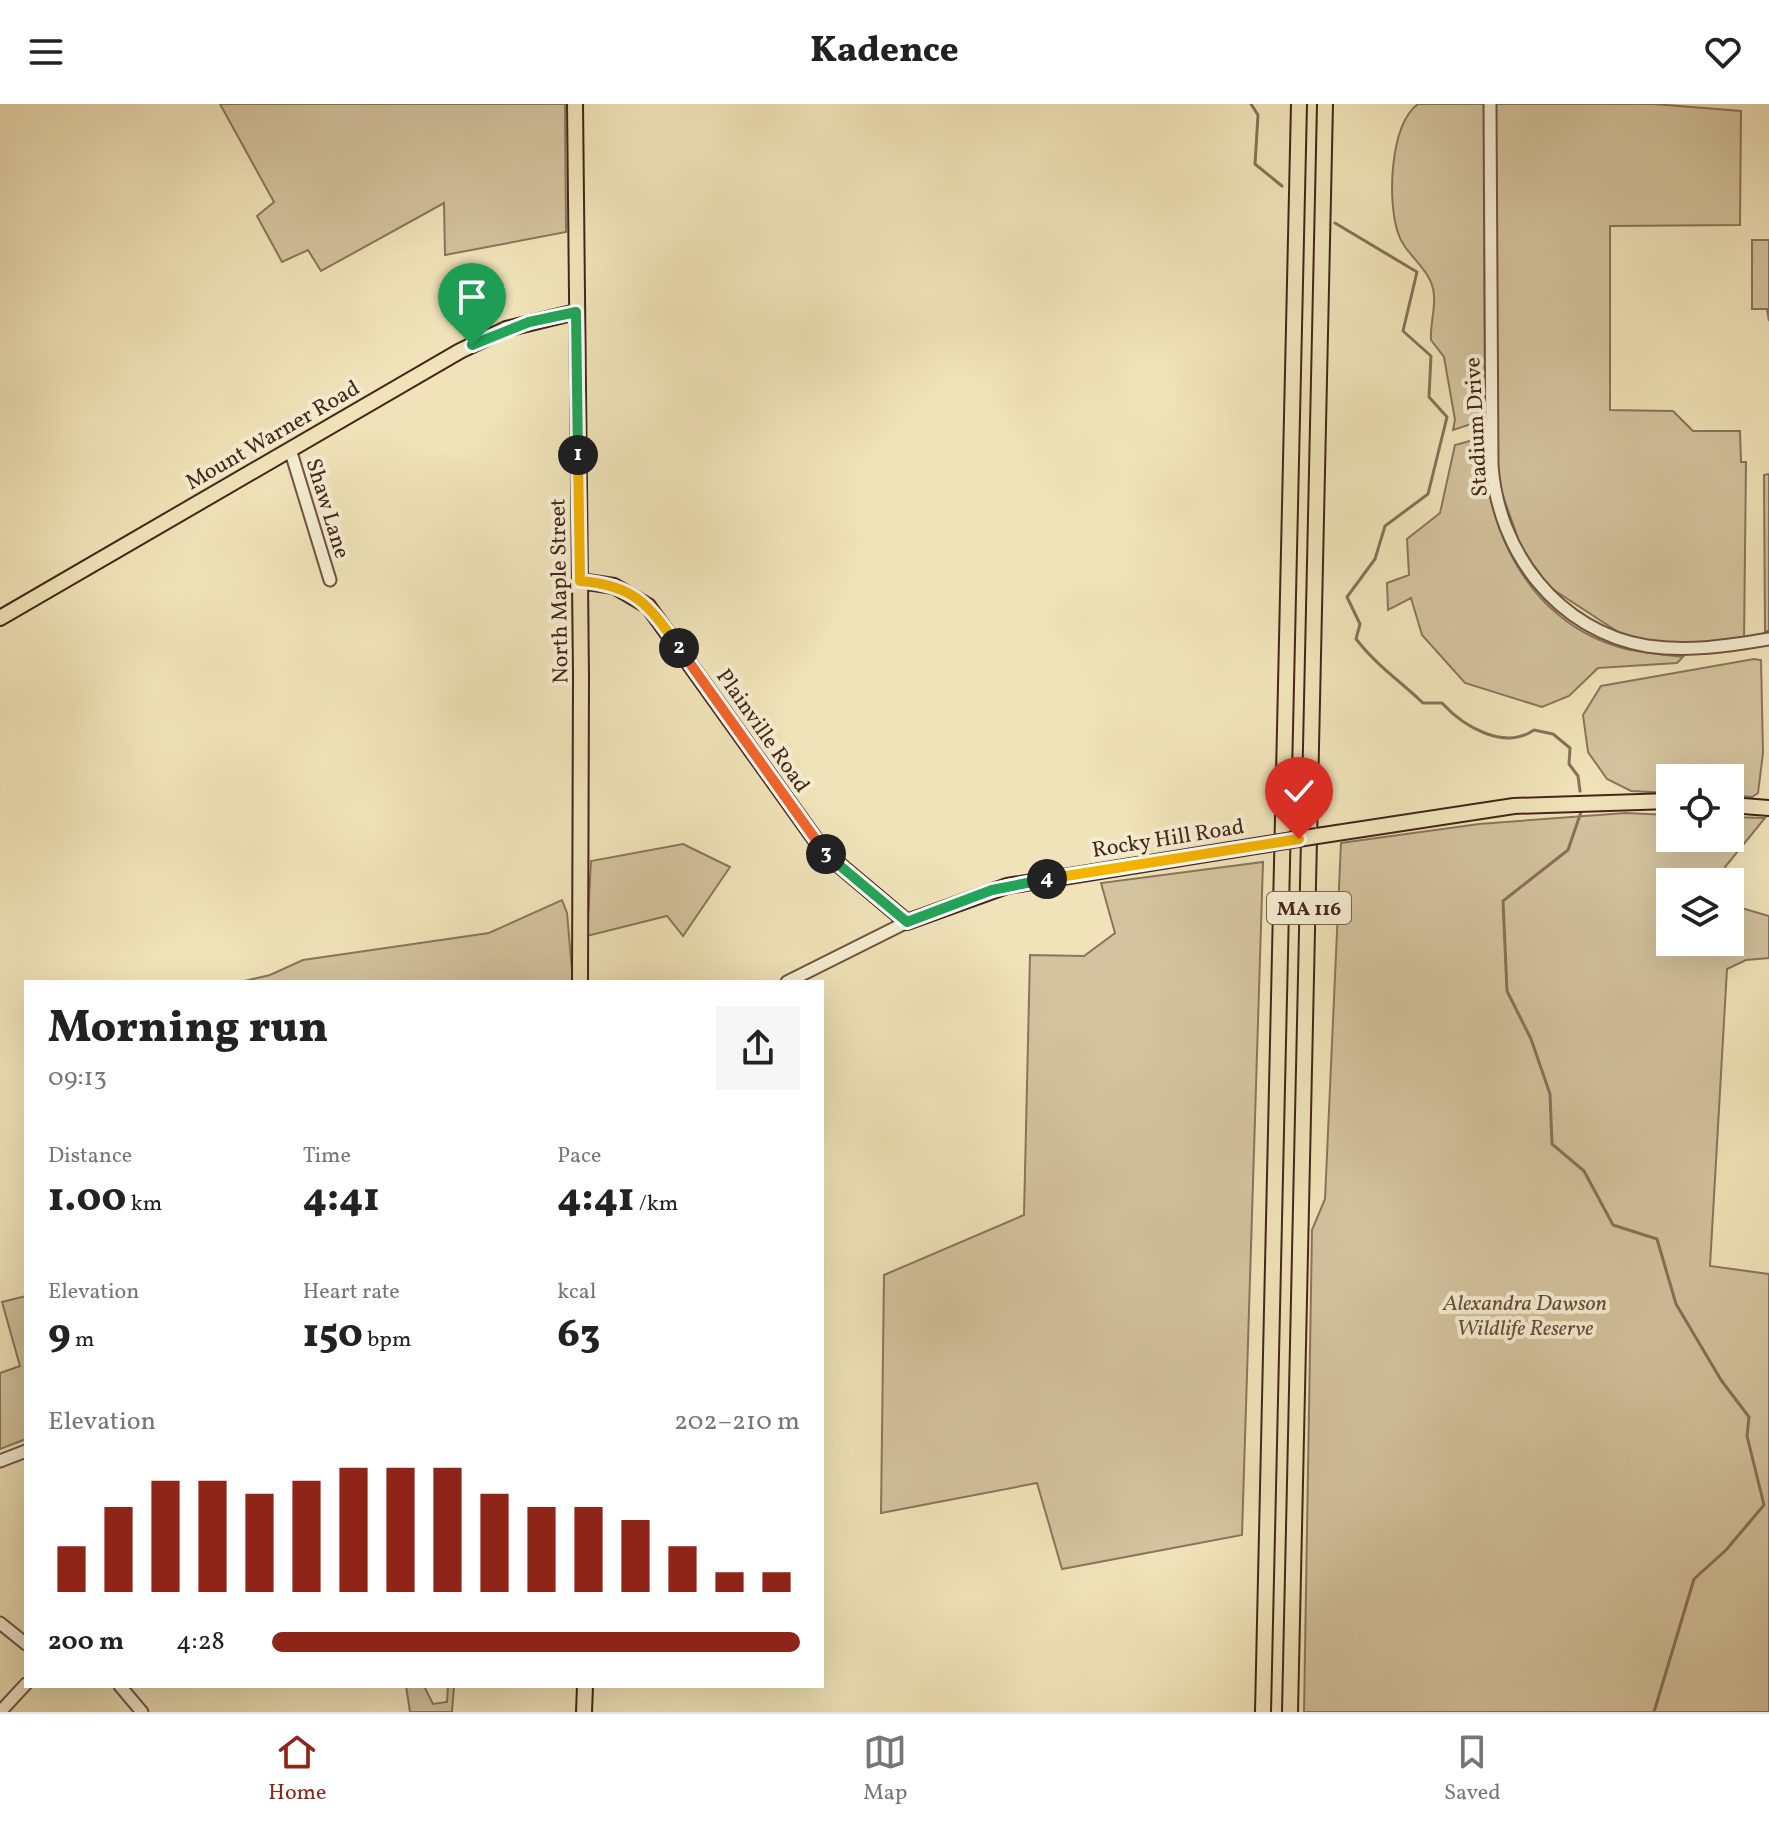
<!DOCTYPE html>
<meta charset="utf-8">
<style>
body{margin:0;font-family:Vollkorn,serif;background:#f6f6f6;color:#222;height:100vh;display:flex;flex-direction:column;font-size:30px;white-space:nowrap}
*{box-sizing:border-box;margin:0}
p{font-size:26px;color:#767676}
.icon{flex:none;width:44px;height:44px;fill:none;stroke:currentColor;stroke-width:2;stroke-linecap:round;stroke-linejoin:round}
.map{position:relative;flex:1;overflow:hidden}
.details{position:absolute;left:24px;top:876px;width:800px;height:708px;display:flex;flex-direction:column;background:#fff;border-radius:0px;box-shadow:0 8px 32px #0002}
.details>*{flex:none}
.fabs{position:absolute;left:1656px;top:660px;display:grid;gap:16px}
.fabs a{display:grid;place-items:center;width:88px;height:88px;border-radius:0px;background:#fff;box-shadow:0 8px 32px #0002;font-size:40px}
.pin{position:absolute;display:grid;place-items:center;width:68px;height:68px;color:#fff;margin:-82px -34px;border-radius:50% 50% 50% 0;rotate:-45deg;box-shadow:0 0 8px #0007}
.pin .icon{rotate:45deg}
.km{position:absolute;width:40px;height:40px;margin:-20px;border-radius:50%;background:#222;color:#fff;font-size:22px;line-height:40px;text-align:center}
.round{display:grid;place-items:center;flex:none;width:84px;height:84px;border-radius:0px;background:#f6f6f6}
.head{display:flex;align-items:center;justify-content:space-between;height:136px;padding:0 24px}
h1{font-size:44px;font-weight:800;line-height:60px}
.metrics{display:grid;grid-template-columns:repeat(3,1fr);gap:12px;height:136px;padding:8px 24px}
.metrics div{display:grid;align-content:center}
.metrics b{font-size:40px;font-weight:800}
.metrics small{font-size:22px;font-weight:400}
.metrics p{font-size:22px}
.chart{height:224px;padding:16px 24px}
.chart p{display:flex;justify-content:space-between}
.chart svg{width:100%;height:144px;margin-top:8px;stroke:#8f2418;stroke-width:6}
ul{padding:0 24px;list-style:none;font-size:26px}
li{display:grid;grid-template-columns:128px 96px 1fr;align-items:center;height:60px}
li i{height:20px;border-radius:10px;background:#8f2418}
header{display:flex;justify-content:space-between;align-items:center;height:104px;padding:0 24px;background:#fff;font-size:36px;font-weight:800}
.tab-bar{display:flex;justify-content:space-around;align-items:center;height:112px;border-top:2px solid #e0e0e0;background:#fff;font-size:22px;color:#767676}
.tab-bar a{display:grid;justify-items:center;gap:4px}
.tab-bar .current{color:#8f2418}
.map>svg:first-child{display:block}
.green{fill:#d3c39e;stroke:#8c745c;stroke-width:2}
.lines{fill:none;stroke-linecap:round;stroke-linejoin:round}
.stream{stroke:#897059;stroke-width:3}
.minor-casing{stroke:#705441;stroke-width:15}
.major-casing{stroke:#452519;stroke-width:18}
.minor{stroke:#f5edd2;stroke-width:11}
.major{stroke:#f0e3b9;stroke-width:14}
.major-bridge-casing{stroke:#452519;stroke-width:18;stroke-linecap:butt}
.major-bridge{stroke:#f0e3b9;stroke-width:14}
.split-1-casing{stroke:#fff;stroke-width:16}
.split-2-casing{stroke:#fff;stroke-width:16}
.split-3-casing{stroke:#fff;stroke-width:16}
.split-4-casing{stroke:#fff;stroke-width:16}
.split-5-casing{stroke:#fff;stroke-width:16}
.split-1{stroke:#22a559;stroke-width:10}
.split-2{stroke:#f5b400;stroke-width:10}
.split-3{stroke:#f0652b;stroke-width:10}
.split-4{stroke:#22a559;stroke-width:10}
.split-5{stroke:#f5b400;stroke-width:10}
.labels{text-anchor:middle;stroke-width:8;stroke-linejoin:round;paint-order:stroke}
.shield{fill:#f5edd2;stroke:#7a6150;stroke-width:2}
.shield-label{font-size:20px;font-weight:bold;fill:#452519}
.street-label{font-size:22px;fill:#452519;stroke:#f5edd2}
.park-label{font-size:22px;font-style:italic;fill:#684c3a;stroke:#f5edd2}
</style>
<header><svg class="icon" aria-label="menu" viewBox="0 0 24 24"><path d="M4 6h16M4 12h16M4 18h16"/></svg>Kadence<svg class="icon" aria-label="heart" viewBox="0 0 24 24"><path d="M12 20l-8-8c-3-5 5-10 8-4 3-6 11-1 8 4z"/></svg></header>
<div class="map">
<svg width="1769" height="1608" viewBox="0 0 1769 1608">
<rect width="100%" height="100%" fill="#f0e3b9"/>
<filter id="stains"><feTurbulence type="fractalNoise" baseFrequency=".0025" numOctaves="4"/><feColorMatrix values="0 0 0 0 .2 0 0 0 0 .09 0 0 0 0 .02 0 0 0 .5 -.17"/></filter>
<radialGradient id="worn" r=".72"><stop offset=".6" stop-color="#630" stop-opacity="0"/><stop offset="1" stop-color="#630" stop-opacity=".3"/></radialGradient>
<!-- green -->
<path class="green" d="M 220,0 L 565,0 L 566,128 L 445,151 L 444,99 L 321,167 L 308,146 L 282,158 L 257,112 L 274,98 Z
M 1418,0 L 1484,0 L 1485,329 C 1481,419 1527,518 1622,544 C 1642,549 1663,550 1683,553 L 1677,559 L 1598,564 L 1569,592 L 1542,603 L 1465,579 L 1422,531 L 1411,494 L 1388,506 L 1387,479 L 1409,471 L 1407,435 L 1440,409 L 1455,341 L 1477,335 L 1483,328 L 1471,320 L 1453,326 L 1455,316 L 1444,253 L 1431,236 C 1430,221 1435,207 1434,192 C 1433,165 1405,152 1398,129 C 1387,96 1390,21 1418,0 Z
M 1490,0 L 1654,0 L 1741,7 L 1740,121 L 1610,122 L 1610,306 L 1673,307 L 1693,327 L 1740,327 L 1741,358 L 1746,358 L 1744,539 L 1635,539 L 1531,471 L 1492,361 Z
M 1752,136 L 1769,136 L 1769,217 L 1767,205 L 1752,205 Z
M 1769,370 L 1769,527 L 1765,527 L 1764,371 Z
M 1754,555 L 1761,556 L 1763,649 L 1758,689 L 1752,693 L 1730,691 L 1730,674 L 1670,674 L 1670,689 L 1631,687 L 1607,675 L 1588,648 L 1583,611 L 1601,582 Z
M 1625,709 L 1670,711 L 1670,734 L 1730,734 L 1730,713 L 1765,714 L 1725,763 L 1727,778 L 1670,778 L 1670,838 L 1730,838 L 1730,796 L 1731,801 L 1769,812 L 1769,854 L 1746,856 L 1727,865 L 1710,1162 L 1769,1170 L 1769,1608 L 1304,1608 L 1312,1126 L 1325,1095 L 1341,739 L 1479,720 Z
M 683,740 L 730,763 L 683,832 L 667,812 L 587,832 L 591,757 Z
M 1263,758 L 1242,1431 L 1062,1465 L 1037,1379 L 881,1409 L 884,1171 L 1024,1111 L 1030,851 L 1084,852 L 1115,829 L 1101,779 Z
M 562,796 L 567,809 L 573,878 L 240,878 L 270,871 L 303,856 L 489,829 Z
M 26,1192 L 26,1335 L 0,1345 L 0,1269 L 20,1262 L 2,1198 Z
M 406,1582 L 424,1582 L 433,1600 L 447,1598 L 448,1582 L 454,1582 L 452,1608 L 410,1608 Z"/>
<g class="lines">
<!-- stream -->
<path class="stream" d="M 1251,0 L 1258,11 L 1255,60 L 1282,82
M 1335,119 L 1417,168 L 1403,227 L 1431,252 L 1429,293 L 1447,313 L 1428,390 L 1385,422 L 1375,455 L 1347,493 L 1360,520 L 1356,535 C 1377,562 1399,576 1423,599 L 1442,599 C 1463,622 1504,647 1534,626 L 1553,630 L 1570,644 L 1569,660 L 1578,672 L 1580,687
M 1581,708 L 1568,746 L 1503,797 L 1507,887 L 1531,935 L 1550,990 L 1552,1040 L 1584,1067 L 1613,1121 L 1657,1135 L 1676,1200 L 1721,1276 L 1749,1313 L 1747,1332 L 1764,1401 L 1726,1446 L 1694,1475 L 1654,1608"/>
<!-- minor casing -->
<g class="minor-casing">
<path id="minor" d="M 1490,0 L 1492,361 C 1498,448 1558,527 1647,542 C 1688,548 1729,542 1769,535
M 290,345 L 330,476
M 787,878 L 907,818
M 0,1357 L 26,1347
M 0,1519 L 26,1540
M 120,1582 L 142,1608
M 0,1608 L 26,1580"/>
</g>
<!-- major casing -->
<g class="major-casing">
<path id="major" d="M 575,0 L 581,572 L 580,878
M 580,477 L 614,482 L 648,502 L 825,749 L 907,818 L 1007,782 L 1268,740
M 0,514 L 460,247 L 506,225 L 576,208
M 1730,701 L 1769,704
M 1317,732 L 1514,702 L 1670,697
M 584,1608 L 585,1582
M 1263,1608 L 1299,0
M 1290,1608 L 1325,0"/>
</g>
<!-- minor -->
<use href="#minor" class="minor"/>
<!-- major -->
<use href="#major" class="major"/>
<!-- major-bridge casing -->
<g class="major-bridge-casing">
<path id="major-bridge" d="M 1268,740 L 1317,732"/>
</g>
<!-- major-bridge -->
<use href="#major-bridge" class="major-bridge"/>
</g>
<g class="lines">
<!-- split-1 casing -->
<g class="split-1-casing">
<path id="split-1" d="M 472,241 L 529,218 L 576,208 L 578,351"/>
</g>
<!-- split-2 casing -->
<g class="split-2-casing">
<path id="split-2" d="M 578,351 L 580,477 C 635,481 649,501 679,544"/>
</g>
<!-- split-3 casing -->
<g class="split-3-casing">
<path id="split-3" d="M 679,544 L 826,750"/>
</g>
<!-- split-4 casing -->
<g class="split-4-casing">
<path id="split-4" d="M 826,750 L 907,818 L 992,786 L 1047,775"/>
</g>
<!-- split-5 casing -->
<g class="split-5-casing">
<path id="split-5" d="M 1047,775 L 1299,735"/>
</g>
<!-- split-1 -->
<use href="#split-1" class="split-1"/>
<!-- split-2 -->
<use href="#split-2" class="split-2"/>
<!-- split-3 -->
<use href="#split-3" class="split-3"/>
<!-- split-4 -->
<use href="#split-4" class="split-4"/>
<!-- split-5 -->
<use href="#split-5" class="split-5"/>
</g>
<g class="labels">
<!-- shield labels -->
<rect class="shield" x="1267" y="788" width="84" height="32" rx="6"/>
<g class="shield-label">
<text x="1309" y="811">MA 116</text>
</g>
<!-- street labels -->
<g class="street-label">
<text transform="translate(1475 323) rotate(-93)" y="8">Stadium Drive</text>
<text transform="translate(272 330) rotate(-30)" y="8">Mount Warner Road</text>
<text transform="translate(329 404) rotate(73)" y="8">Shaw Lane</text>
<text transform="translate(558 487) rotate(-91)" y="8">North Maple Street</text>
<text transform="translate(764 626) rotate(55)" y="8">Plainville Road</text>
<text transform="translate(1168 733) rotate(-9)" y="8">Rocky Hill Road</text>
</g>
<!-- park labels -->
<g class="park-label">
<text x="1525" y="1206">Alexandra Dawson<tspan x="1525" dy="25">Wildlife Reserve</tspan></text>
</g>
</g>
<rect width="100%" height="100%" filter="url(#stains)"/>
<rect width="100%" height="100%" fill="url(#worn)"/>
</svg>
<div class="fabs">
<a><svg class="icon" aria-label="locate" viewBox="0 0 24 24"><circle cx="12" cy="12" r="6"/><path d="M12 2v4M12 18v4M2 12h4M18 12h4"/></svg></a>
<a><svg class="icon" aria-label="layers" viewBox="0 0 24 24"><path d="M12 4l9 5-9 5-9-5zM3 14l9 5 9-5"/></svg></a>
</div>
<div class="pin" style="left:472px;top:241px;background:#1e9e55"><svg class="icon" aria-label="arrive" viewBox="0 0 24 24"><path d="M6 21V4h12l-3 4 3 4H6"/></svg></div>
<div class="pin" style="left:1299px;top:735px;background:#d93025"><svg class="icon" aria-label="check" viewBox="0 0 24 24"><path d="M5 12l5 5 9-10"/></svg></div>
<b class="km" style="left:578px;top:351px">1</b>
<b class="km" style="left:679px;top:544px">2</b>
<b class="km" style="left:826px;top:750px">3</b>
<b class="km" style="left:1047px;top:775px">4</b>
<section class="details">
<div class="head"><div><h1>Morning run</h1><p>09:13</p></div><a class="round"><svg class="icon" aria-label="share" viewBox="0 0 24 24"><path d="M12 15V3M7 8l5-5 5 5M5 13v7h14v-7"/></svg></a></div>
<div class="metrics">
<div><p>Distance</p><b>1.00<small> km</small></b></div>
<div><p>Time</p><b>4:41</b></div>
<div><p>Pace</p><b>4:41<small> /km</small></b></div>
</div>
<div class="metrics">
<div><p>Elevation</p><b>9<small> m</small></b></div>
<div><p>Heart rate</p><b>150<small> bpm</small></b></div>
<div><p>kcal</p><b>63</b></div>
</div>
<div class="chart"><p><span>Elevation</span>202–210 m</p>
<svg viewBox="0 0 160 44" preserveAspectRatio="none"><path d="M5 44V30M15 44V18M25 44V10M35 44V10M45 44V14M55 44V10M65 44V6M75 44V6M85 44V6M95 44V14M105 44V18M115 44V18M125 44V22M135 44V30M145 44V38M155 44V38"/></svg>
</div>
<ul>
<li><b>200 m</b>4:28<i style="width:100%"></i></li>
</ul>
</section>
</div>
<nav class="tab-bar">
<a class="current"><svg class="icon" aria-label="home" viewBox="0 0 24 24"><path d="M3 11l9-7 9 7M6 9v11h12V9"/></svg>Home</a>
<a><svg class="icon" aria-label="map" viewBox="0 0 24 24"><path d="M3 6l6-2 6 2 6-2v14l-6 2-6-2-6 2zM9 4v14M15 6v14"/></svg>Map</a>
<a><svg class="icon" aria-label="saved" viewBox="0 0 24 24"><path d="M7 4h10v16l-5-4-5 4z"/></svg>Saved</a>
</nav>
